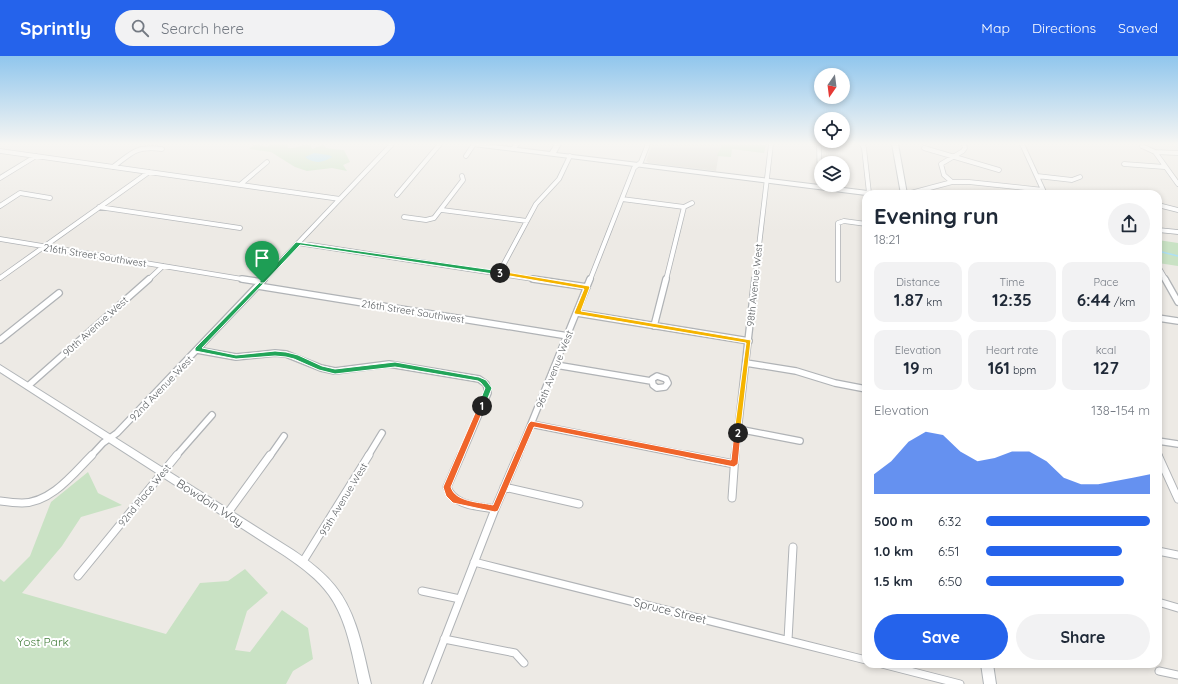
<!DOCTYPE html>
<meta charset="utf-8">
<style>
body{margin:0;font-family:Quicksand,sans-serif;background:#f2f2f3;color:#1f2937;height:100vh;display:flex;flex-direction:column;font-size:15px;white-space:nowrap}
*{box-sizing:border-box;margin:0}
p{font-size:13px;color:#747a83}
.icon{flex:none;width:22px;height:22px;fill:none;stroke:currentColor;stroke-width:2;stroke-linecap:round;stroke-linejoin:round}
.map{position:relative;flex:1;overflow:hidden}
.panel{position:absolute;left:862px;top:134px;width:300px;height:478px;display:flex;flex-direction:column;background:#fff;border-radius:12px;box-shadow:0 2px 6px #0003}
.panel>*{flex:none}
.needle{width:26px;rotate:194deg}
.tools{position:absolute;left:814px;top:12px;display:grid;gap:8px}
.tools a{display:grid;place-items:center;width:36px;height:36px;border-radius:50%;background:#fff;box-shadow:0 2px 6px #0003;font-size:20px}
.pin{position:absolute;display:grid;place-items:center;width:34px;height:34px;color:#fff;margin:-41px -17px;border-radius:50% 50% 50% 0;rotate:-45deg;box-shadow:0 0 4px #0007}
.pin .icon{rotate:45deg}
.km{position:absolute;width:20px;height:20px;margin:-10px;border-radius:50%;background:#222;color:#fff;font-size:11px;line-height:20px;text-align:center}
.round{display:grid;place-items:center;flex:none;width:42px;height:42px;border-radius:21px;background:#f2f2f3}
.headline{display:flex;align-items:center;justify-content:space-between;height:68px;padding:0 12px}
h1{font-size:22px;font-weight:700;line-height:30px}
.metrics{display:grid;grid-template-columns:repeat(3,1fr);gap:6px;height:68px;padding:4px 12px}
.metrics div{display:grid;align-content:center;border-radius:10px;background:#f2f2f3;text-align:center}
.metrics b{font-size:17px;font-weight:700}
.metrics small{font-size:11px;font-weight:400}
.metrics p{font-size:11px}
.chart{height:112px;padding:8px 12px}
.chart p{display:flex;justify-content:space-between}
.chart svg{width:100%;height:72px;margin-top:4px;fill:#2563eb;opacity:.7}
.cta{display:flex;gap:8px;margin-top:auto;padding:8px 12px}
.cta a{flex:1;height:46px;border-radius:24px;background:#2563eb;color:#fff;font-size:16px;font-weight:700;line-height:46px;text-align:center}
.cta a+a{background:#f2f2f3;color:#1f2937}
ul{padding:0 12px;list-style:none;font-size:13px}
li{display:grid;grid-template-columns:64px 48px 1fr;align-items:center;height:30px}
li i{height:10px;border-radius:5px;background:#2563eb}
header{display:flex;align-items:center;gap:24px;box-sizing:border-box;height:56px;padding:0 20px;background:#2563eb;color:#fff}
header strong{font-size:19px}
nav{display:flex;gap:22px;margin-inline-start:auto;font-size:14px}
.search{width:280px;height:36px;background:#f2f2f3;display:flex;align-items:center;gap:10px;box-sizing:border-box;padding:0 14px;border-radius:22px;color:#747a83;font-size:15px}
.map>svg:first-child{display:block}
.education{fill:#dddad3}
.green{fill:#c9e2c4}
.water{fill:#ade0f5}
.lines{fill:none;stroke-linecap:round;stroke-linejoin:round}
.stream{stroke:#ade0f5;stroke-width:1.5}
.street-far2-casing{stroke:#b0b3b6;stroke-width:5.5}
.street-far1-casing{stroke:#b0b3b6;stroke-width:8}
.street-casing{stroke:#b0b3b6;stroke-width:9}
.secondary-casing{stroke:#b1b5b8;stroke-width:2}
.street-far2{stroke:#fff;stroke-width:4}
.street-far1{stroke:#fff;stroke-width:5.5}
.street{stroke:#fff;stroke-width:7}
.secondary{fill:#fff;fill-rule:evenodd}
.split-1{fill:#22a559;stroke:#fff}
.split-2{fill:#f0652b;stroke:#fff}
.split-3{fill:#f5b400;stroke:#fff}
.split-4{fill:#22a559;stroke:#fff}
.labels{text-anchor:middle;stroke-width:4;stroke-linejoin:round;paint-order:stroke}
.street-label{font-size:10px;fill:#5d6164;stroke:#fff}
.near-street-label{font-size:12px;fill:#5d6164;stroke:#fff}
.near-park-label{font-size:12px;fill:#46803f;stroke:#fff}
</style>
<header>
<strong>Sprintly</strong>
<div class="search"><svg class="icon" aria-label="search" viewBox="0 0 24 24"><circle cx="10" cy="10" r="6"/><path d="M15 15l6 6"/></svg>Search here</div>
<nav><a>Map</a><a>Directions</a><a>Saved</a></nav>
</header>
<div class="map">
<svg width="1178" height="628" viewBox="0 0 1178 628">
<rect width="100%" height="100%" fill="#edeae5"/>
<!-- education -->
<path class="education" d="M 652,88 L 765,88 L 764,97 L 720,91 L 716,115 L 649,107 L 646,105 Z"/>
<!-- green -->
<path class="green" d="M 255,88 L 261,88 L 260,89 L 267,91 L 272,88 L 287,88 L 288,92 C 297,93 302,88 310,88 L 312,93 L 324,88 L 326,92 L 344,94 L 350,106 L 343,109 L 347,115 L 332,112 L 307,115 L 295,111 L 271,96 L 249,93 Z
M 722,88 L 766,89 L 764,97 L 732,93 L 731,101 L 717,100 Z
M 1158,184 L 1178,187 L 1178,210 L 1158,207 Z
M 88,416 L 98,437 L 122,449 L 81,461 L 62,490 L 22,537 L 166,578 L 200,527 L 228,525 L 245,513 L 268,537 L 247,555 L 235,594 L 250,596 L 282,554 L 308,572 L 313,603 L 293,615 L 286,628 L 0,628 L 0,523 L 4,526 L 30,500 L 51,446 Z"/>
<!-- water -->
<path class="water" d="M 314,97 L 329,99 L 332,101 C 323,107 314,108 305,101 Z"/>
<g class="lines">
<!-- stream -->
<path class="stream" d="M 1158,195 L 1178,200"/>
<!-- street-far2 casing -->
<g class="street-far2-casing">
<path id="street-far2" d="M 819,88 L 820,131
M 862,88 L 864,92 L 869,137
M 1022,88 L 1045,138
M 1142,90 L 1155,96 L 1178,97
M 924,92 L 999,114
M 513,93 L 517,88
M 0,95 L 340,143
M 1155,96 L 1178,128
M 466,100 L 474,88
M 1124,108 L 1165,111
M 113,111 C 133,96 135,90 162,93
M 1037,120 L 1072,124 L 1080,121
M 0,122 L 36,100
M 952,126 L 944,119 L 941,108 L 963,95 L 965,92 L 964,88
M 241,128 L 267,106
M 907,138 L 952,126 L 969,126 L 1043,134
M 397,139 L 440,88
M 622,143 L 684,151
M 1158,149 L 1178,154
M 0,150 L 20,137 L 50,142
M 99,151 L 240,172
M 442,154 L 527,165
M 404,161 L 426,164 L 434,162 L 463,124 L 462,120
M 1158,174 L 1178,176
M 0,183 L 248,224
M 298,187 L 539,224
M 1159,212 L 1166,224
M 499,217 L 536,148 L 559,123 L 570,100
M 0,222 L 149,116
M 148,224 L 163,210
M 263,224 L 392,88
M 590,224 L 634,112 L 641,106 L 648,88
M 666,224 L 684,151 L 692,147
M 755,224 L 771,88
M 838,224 L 838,167 L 844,165 L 866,168"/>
</g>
<!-- street-far1 casing -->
<g class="street-far1-casing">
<path id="street-far1" d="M 242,223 L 262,226
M 533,223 L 587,231
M 1165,223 L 1178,246
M 258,230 L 568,280
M 577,257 L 749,285
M 1158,262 L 1178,265
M 654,270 L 666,223
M 0,284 L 59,237
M 197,294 L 236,301 L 275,297 L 286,298 L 321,312 L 335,315 L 389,308 L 479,323 L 486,328 L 488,337 L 461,400
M 746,307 L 796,315 L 835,327 L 866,333
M 556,309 L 651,325
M 657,320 L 666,323 L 668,327 L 665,331 L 657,332 L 653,329 L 652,323 Z
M 28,330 L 149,223
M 531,368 L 692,400
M 738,373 L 800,385
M 1158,385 L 1178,388
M 1158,398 L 1159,400
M 91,400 L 103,387 L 117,377 L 264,223
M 176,400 L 212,359
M 270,400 L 284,380
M 368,400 L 382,377
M 518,400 L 590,223
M 735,400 L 755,223"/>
</g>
<!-- street casing -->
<g class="street-casing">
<path id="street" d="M 461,399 L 447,431 C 454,450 477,450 495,453
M 687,399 L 734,408
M 1158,399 L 1178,443
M 504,431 L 579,448
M 732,442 L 735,399
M 0,445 C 7,446 15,447 22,447 C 51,447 73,418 92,399
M 227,458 L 270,399
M 1158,495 L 1178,499
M 474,506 L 866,604
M 302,507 L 369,399
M 78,520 L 177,399
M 422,535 L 460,543
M 1158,546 L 1178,552
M 444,583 L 515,597 L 524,607
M 788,584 L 793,491
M 882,608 L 960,628
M 1159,615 L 1178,619
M 427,628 L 495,453 L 518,399"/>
</g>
<!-- secondary casing -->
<g class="secondary-casing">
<path id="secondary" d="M 470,88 L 485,88 L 550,96 L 555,88 L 561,88 L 556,97 L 876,136 L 879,138 L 866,139 L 473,90 Z
M 892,88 L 898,88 L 907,138 L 901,138 Z
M 0,309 L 293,494 C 308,504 323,515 335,530 C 357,557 363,595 371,628 L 359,628 C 352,598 347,564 329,539 C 318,523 301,511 285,500 L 0,316 Z
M 981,608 L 993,608 L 996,628 L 984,628 Z"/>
</g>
<!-- street-far2 -->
<use href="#street-far2" class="street-far2"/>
<!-- street-far1 -->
<use href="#street-far1" class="street-far1"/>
<!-- street -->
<use href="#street" class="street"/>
<!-- secondary -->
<use href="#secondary" class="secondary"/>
</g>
<!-- sky -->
<linearGradient id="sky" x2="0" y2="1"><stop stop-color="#90c6ed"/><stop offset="0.5" stop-color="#f7f6f3"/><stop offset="1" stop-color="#f7f6f3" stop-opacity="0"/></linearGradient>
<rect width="1178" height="176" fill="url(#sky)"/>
<!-- split-1 -->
<path class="split-1" d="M 262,224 L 264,225 L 264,227 L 202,292 L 236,299 L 275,295 L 286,296 L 298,299 L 322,310 L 335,313 L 395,306 L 479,321 L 486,324 L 492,332 L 484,352 L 479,352 L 478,350 L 485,332 L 481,327 L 478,325 L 395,311 L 335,318 L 319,314 L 294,303 L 286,301 L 275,300 L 236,303 L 195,295 L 195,292 Z"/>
<!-- split-2 -->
<path class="split-2" d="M 479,348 L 484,348 L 485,350 L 451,431 C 455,446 480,446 493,449 L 528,368 L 531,365 L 731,404 L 734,377 L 738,374 L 741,377 L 738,408 L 734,411 L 534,371 L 498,455 L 495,456 L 453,447 L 446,440 L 443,431 Z"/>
<!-- split-3 -->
<path class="split-3" d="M 500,215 L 589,230 L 590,231 L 581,255 L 751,284 L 740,379 L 738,379 L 734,377 L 746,287 L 575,258 L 574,257 L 584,233 L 498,218 L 497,217 Z"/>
<!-- split-4 -->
<path class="split-4" d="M 296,186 L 500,215 L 503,217 L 500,219 L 300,189 L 264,227 L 260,227 L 260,225 Z"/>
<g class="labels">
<!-- street labels -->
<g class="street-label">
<text transform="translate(95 199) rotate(9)" y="4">216th Street Southwest</text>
<text transform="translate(754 229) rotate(-84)" y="4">98th Avenue West</text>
<text transform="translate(413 255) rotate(9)" y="4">216th Street Southwest</text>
<text transform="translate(95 270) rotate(-42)" y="4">90th Avenue West</text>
<text transform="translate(554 313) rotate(-68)" y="4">96th Avenue West</text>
<text transform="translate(161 332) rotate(-46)" y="4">92nd Avenue West</text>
<text transform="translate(144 439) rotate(-51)" y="4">92nd Place West</text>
<text transform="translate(343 443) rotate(-59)" y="4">95th Avenue West</text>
</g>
<!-- near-street labels -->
<g class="near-street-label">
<text transform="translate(210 447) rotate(33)" y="4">Bowdoin Way</text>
<text transform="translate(670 555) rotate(14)" y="4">Spruce Street</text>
</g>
<!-- near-park labels -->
<g class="near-park-label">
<text x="43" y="590">Yost Park</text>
</g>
</g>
</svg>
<div class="tools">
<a><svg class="needle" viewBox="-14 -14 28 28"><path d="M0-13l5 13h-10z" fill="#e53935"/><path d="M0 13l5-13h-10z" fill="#747a83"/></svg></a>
<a><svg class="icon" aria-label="locate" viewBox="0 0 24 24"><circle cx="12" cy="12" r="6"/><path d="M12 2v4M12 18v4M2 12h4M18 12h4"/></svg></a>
<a><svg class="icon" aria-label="layers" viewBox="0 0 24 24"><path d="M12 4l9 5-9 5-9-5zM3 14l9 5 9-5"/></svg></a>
</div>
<div class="pin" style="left:262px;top:226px;background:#1e9e55"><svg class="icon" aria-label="arrive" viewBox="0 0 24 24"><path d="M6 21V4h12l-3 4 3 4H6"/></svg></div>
<b class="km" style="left:482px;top:350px">1</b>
<b class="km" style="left:738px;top:377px">2</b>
<b class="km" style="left:500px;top:217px">3</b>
<section class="panel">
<div class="headline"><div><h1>Evening run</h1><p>18:21</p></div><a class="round"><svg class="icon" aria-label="share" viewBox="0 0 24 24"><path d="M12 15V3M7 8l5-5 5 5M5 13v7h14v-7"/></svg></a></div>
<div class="metrics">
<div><p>Distance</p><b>1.87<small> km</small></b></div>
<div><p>Time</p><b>12:35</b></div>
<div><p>Pace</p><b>6:44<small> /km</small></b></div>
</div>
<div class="metrics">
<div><p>Elevation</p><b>19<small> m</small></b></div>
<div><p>Heart rate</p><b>161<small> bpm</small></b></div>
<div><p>kcal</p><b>127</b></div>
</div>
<div class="chart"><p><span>Elevation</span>138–154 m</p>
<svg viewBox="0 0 160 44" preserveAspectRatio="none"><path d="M0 44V32L10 24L20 12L30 6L40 8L50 18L60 24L70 22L80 18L90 18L100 24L110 34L120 38L130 38L140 36L150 34L160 32V44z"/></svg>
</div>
<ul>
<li><b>500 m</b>6:32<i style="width:100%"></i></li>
<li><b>1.0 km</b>6:51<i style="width:83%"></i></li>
<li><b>1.5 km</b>6:50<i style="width:84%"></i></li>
</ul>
<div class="cta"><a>Save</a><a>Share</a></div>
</section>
</div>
